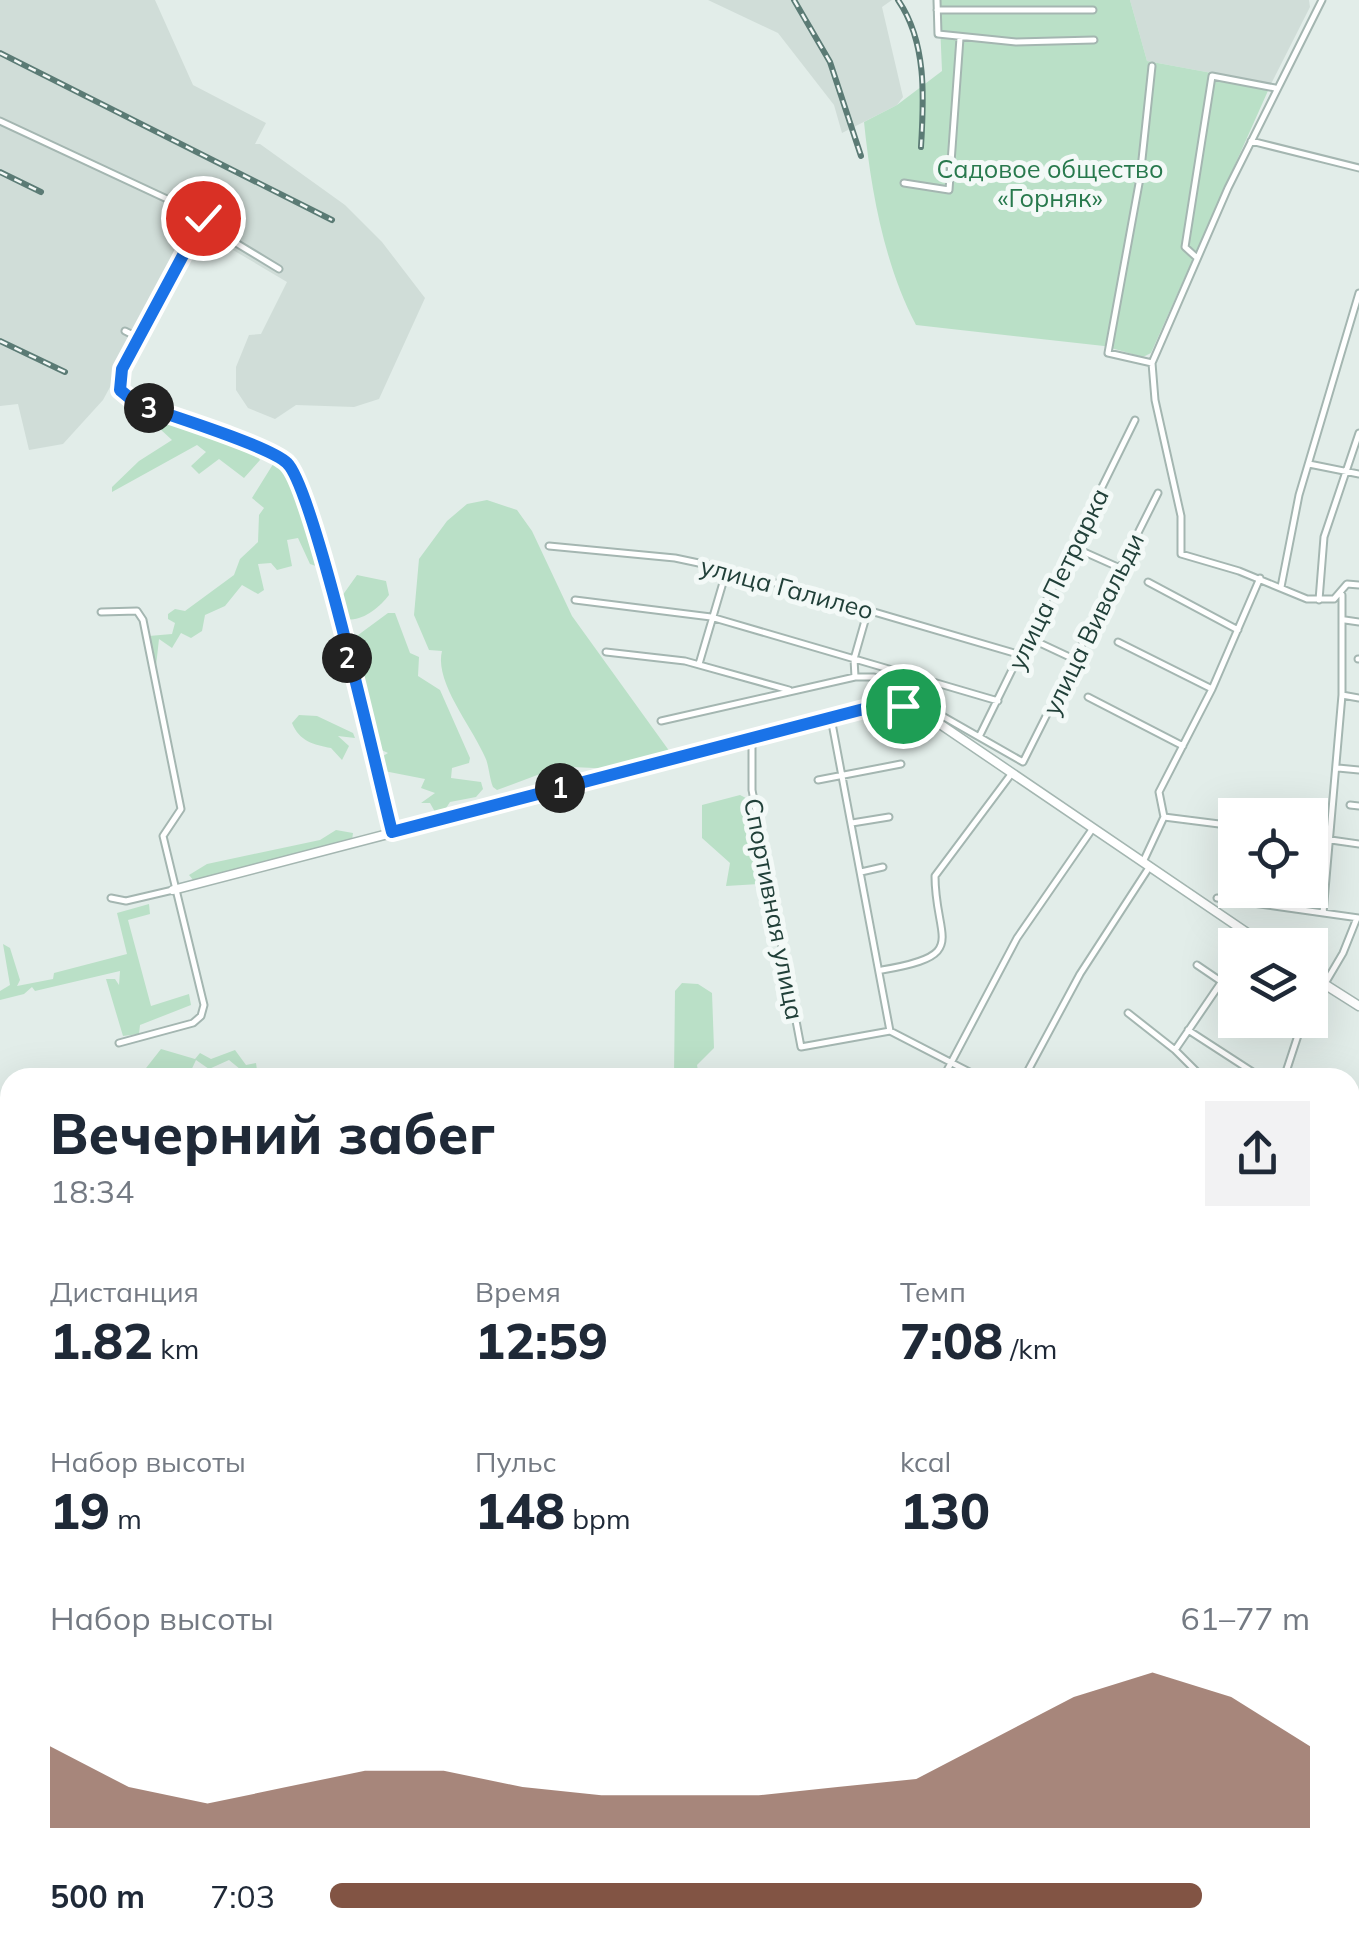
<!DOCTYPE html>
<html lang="ru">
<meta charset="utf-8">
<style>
body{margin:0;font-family:Mulish,sans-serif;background:#f2f2f3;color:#1f2937;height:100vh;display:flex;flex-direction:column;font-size:38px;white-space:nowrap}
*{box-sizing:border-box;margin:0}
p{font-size:32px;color:#747a83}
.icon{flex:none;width:55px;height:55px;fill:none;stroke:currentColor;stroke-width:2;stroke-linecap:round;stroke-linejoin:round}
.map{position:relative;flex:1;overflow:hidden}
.details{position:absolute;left:0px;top:1068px;width:1360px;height:888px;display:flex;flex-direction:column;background:#fff;border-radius:30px 30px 0 0;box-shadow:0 10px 40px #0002}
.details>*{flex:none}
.buttons{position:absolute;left:1218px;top:798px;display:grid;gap:20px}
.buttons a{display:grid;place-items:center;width:110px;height:110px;border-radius:0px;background:#fff;box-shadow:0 10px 40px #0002;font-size:50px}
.pin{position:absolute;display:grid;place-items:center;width:85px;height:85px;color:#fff;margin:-42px;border:5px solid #fff;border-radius:50%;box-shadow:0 2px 10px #0007}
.km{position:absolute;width:50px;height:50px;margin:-25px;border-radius:50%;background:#222;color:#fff;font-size:28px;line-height:50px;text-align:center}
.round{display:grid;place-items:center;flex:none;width:105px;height:105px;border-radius:0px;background:#f2f2f3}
.headline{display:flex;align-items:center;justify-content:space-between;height:170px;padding:0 50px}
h1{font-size:55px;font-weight:800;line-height:75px}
.stats{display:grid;grid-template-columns:repeat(3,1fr);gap:15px;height:170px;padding:10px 50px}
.stats div{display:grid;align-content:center}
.stats b{font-size:50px;font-weight:800}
.stats small{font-size:28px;font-weight:400}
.stats p{font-size:28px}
.chart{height:280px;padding:20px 50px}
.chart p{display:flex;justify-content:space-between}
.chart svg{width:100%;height:180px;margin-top:10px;fill:#825444;opacity:.7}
ul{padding:0 50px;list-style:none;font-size:32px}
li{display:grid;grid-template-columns:160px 120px 1fr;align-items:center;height:75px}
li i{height:25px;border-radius:12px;background:#825444}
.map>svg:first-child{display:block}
.built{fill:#d0ddd8}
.green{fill:#bae0c7}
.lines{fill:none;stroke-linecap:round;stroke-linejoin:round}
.minor-casing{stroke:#a4b6b1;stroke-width:9}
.tertiary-casing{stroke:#a4b6b1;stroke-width:11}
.trunk-casing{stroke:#c1cac8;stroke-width:15}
.minor{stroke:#fff;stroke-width:5}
.tertiary{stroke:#fff;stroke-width:8}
.trunk{stroke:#488a7f;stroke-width:11}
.rail-casing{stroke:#5b7b75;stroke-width:6}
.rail{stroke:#f3f9f7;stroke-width:2.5;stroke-dasharray:8;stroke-linecap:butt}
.route-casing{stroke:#fff;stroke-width:20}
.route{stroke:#1a73e8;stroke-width:12}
.labels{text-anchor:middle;stroke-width:10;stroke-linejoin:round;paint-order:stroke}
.park-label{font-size:25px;fill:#28794d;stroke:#f3f9f7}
.street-label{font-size:25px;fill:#214039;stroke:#f3f9f7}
</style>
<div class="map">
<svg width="1359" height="1953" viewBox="0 0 1359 1953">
<rect width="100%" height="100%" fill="#e2ede9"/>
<!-- built -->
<path class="built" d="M 0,0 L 155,0 L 193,85 L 266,123 L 255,144 L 260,144 L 345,205 L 382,242 L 425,298 L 379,399 L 354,407 L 296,405 L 275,419 L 248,408 L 236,390 L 236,367 L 249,335 L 261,334 L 287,282 L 196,228 L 103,400 L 63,444 L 29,450 L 18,404 L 0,406 Z
M 708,0 L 892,0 L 882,7 L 903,97 L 897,105 L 842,133 L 834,105 L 778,33 Z
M 1130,0 L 1309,0 L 1310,7 L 1271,84 L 1147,61 Z"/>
<!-- green -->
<path class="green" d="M 939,0 L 1130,0 L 1147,61 L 1271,84 L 1151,353 L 1143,357 L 1104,346 L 916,325 C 884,264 871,190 864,122 L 897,105 L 942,71 Z
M 160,418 L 254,451 L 260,460 L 244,478 L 219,459 L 199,474 L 191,466 L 206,452 L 197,445 L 112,492 L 112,487 L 139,461 L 172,440 L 159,428 Z
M 275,461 L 294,485 L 316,566 L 310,564 L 298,538 L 287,540 L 292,566 L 277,570 L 271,563 L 258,564 L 264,590 L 258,594 L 242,585 L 225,606 L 205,615 L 202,631 L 191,638 L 181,633 L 172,648 L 159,639 L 156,666 L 149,636 L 172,634 L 175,623 L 168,619 L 168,614 L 175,609 L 185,611 L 234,575 L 240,559 L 258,542 L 259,515 L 264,508 L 252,498 Z
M 487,500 L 517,510 L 532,531 L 572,616 L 670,752 L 668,757 L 616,769 L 572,767 L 548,771 L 497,790 L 493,787 C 489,777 489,765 485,757 C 473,728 434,682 442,651 L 429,650 L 414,615 L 419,559 L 447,521 L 467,504 Z
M 357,575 L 386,581 L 389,595 C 380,607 362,622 347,619 L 342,596 Z
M 388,613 L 395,613 L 410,653 L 419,657 L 418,676 L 440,690 L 470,758 L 469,763 L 452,768 L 451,778 L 481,782 L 483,789 L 476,797 L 450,802 L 439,819 L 430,803 L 421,803 L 435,793 L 421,788 L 425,779 L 384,771 L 378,759 L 388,753 L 375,747 L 350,641 Z
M 299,715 L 317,716 L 353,733 L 355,738 L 338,736 L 349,746 L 342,760 L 331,748 C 314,745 299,741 292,723 Z
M 740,795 L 750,800 L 763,878 L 759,884 L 726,886 L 730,863 L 702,838 L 702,805 Z
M 336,830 L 353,833 L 352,840 L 194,881 L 189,875 L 207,864 L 320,840 Z
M 149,904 L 150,914 L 128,920 L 151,1006 L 189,994 L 191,1005 L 140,1025 L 139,1034 L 123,1036 L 106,979 L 115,979 L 119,985 L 120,971 L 35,991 L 32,987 L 24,994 L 0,1000 L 0,991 L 10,985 L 3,944 L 10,948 L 20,980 L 17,986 L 53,979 L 54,973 L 127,954 L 117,913 Z
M 682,983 L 698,984 L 712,993 L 714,1048 L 697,1065 L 699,1077 L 674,1077 L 675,991 Z
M 161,1049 L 195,1059 L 200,1053 L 211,1059 L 235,1050 L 246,1065 L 256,1063 L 257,1070 L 246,1074 L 229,1060 L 209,1069 L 196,1060 L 188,1077 L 139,1077 Z
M 0,1204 L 10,1209 L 10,1530 L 0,1527 Z"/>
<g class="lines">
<!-- minor casing -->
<g class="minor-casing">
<path id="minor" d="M 937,0 L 938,34 L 1016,42 L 1094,40
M 1322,0 L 1228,188 L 1152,363 L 1155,400 L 1181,516 L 1181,554 L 1239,571 L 1307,599 L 1334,599 L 1347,584 L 1359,585
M 937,10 L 1093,10
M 1152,66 L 1140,178 L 1108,353 L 1152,363
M 0,121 L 197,213 L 208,226 L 279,269
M 1251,141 L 1359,168
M 904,183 L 949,190 L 960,38
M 203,218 L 122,369 L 120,389 L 137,404 C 169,416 266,443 287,463 C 314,489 378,776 392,833
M 1196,257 L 1185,247 L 1212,76 L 1275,88
M 125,331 L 139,338
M 1309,464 L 1359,474
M 549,546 L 675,558 L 727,569 L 1021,655
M 1073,547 L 1120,568
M 1148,582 L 1238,630
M 1281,587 L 1299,495 L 1359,293
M 575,600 L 711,617 L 998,701
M 1319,600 L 1324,537 L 1359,433
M 101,612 L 137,611 L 143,620 L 181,809 L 163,836 L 204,1005 L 201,1016 L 193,1023 L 119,1043
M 1345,620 L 1359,622
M 1029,638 L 1076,660
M 1118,642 L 1212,689
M 606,652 L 685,661 L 789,690
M 1358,659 L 1359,659
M 699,664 L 727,569
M 855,677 L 854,659 L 868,610
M 1342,695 L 1359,698
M 1088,697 L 1183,746
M 831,718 L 890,1031 L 981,1078
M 661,721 L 855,677 L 874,677 L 1023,762 L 1158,493
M 979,737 L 1135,420
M 752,741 L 752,790 L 801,1047 L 890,1031
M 1338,768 L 1359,770
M 818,780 L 901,764
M 1350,805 L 1359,806
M 1164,817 L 1159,792 L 1212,689 L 1260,578
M 852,823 L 889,817
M 1310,837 L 1359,844
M 1143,862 L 1164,817 L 1235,826
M 861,872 L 883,867
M 111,898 L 126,901 L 173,890
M 1217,898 L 1359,918
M 1323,913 L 1342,695 L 1342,595
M 1246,945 L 1252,936
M 1197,965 L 1222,982
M 882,970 C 971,955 935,940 935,876 L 1012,773
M 1310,1009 L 1343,953 L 1357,918
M 1128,1013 L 1175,1050
M 1188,1030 L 1262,1078
M 943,1078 L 1017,938 L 1093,828
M 1024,1078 L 1080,974 L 1150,866
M 1203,1078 L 1175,1050 L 1235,962
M 1284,1078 L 1303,1020
M 1350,1210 L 1359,1212
M 1350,1248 L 1359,1224
M 1350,1376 L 1359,1384
M 1350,1536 L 1359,1533
M 2,1747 L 10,1777
M 62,1945 L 65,1953
M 135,1945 L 138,1953
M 212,1945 L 215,1953
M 278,1945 L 281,1953
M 349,1945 L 352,1953
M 692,1953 L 693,1945
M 758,1953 L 759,1945
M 822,1953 L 823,1945"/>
</g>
<!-- tertiary casing -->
<g class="tertiary-casing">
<path id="tertiary" d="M 173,890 L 891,703 L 934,720 L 1265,945
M 1310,975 L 1359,1006"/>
</g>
<!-- trunk casing -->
<g class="trunk-casing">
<path id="trunk" d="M 0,1690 L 10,1691
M 1350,1876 L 1359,1877"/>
</g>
<!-- minor -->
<use href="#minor" class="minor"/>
<!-- tertiary -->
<use href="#tertiary" class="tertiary"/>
<!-- trunk -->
<use href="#trunk" class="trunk"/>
<!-- rail casing -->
<g class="rail-casing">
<path id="rail" d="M 794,0 L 830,62 L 861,156
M 898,0 C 927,42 924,98 921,147
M 0,53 L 332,220
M 0,172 L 41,192
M 0,341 L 65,372"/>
</g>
<!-- rail -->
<use href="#rail" class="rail"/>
</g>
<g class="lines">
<!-- route casing -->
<g class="route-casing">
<path id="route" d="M 203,218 L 122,369 L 120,390 L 137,404 C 166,414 270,446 287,463 C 314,488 378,777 392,832 L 883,704 L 903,706"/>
</g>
<!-- route -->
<use href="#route" class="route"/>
</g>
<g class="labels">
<!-- park labels -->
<g class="park-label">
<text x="1050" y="178">Садовое общество<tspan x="1050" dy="29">«Горняк»</tspan></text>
</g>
<!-- street labels -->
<g class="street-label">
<text transform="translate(1058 579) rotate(-64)" y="9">улица Петрарка</text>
<text transform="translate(787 588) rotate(15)" y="9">улица Галилео</text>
<text transform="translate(1093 624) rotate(-64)" y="9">улица Вивальди</text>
<text transform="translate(774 909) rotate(79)" y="9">Спортивная улица</text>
</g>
</g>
</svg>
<div class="buttons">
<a><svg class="icon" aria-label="locate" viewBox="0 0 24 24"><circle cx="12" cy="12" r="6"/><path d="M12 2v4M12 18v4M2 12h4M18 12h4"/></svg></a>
<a><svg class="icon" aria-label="layers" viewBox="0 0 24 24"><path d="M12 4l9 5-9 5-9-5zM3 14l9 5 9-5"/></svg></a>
</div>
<div class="pin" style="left:903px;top:706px;background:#1e9e55"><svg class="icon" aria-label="arrive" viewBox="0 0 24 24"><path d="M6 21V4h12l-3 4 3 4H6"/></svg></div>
<div class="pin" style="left:203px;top:218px;background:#d93025"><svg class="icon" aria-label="check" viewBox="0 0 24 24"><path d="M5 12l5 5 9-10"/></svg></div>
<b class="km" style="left:560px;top:788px">1</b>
<b class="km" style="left:347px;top:658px">2</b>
<b class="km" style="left:149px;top:408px">3</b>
<section class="details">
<div class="headline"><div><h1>Вечерний забег</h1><p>18:34</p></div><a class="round"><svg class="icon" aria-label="share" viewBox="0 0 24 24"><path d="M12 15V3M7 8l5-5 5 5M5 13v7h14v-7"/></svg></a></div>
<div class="stats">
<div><p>Дистанция</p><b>1.82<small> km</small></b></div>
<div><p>Время</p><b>12:59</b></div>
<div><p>Темп</p><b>7:08<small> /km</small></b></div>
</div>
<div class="stats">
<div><p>Набор высоты</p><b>19<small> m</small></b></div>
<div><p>Пульс</p><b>148<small> bpm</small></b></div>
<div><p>kcal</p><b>130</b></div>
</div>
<div class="chart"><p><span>Набор высоты</span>61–77 m</p>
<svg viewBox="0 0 160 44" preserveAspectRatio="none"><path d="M0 44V24L10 34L20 38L30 34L40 30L50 30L60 34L70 36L80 36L90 36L100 34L110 32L120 22L130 12L140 6L150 12L160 24V44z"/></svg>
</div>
<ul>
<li><b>500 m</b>7:03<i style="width:89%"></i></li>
</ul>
</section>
</div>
